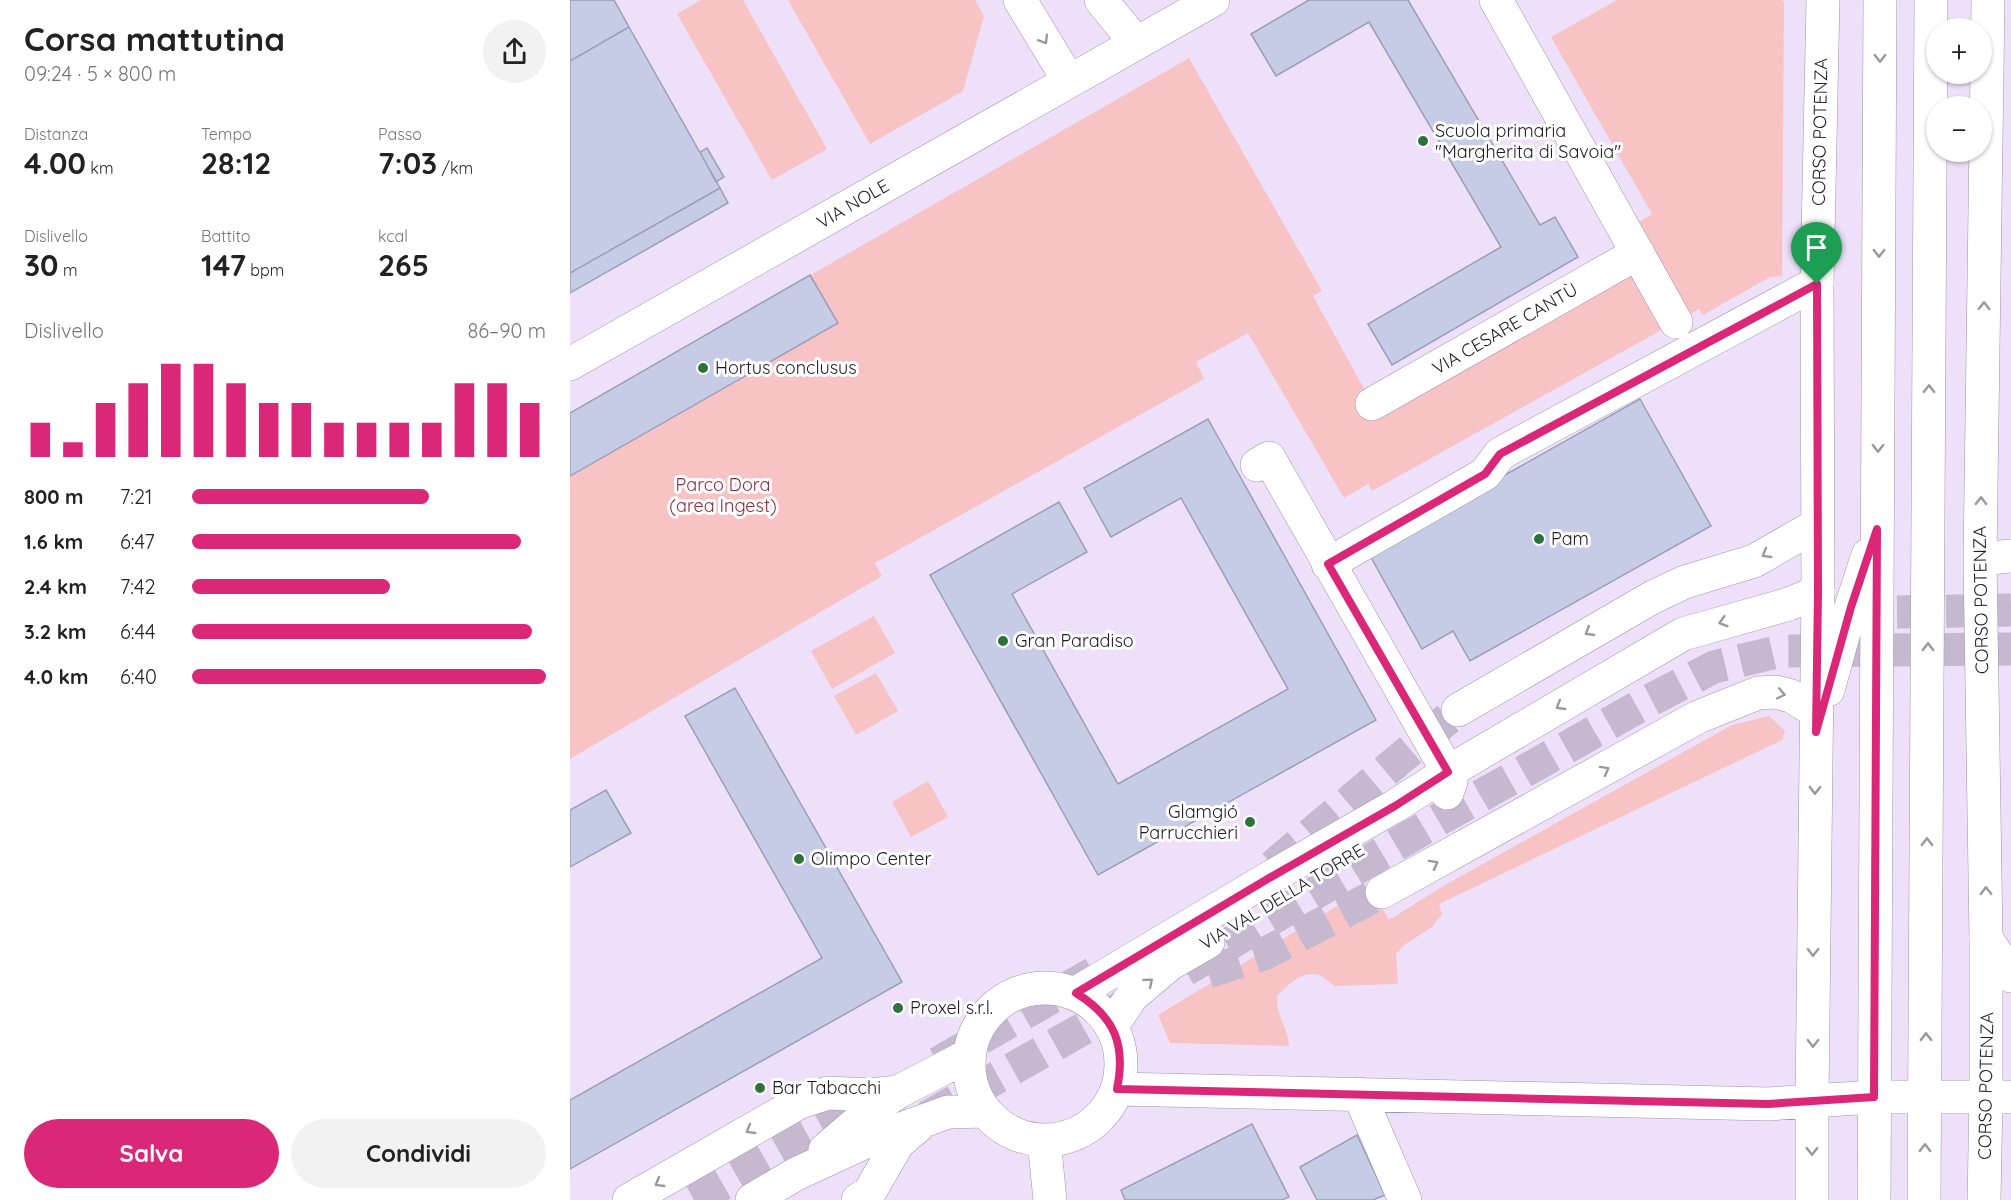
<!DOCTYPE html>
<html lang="it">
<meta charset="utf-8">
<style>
body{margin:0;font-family:Quicksand,sans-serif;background:#f2f2f2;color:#222;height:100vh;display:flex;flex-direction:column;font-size:22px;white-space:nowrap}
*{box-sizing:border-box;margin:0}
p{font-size:20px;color:#767676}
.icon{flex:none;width:33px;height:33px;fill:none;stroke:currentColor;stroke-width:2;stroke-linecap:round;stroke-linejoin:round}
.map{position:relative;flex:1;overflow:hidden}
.panel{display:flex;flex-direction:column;background:#fff;width:570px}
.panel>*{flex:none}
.buttons{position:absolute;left:1356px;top:18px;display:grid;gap:12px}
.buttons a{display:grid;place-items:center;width:66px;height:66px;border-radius:50%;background:#fff;box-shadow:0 2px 4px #0004;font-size:30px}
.pin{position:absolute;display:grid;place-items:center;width:51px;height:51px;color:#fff;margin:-62px -26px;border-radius:50% 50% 50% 0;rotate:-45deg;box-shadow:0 0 6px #0007}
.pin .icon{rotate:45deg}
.round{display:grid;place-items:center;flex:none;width:63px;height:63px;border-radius:32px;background:#f2f2f2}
.head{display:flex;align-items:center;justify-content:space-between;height:102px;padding:0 24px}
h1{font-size:33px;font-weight:700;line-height:45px}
.figures{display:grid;grid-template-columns:repeat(3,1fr);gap:9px;height:102px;padding:6px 24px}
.figures div{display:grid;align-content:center}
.figures b{font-size:30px;font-weight:700}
.figures small{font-size:16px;font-weight:400}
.figures p{font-size:16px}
.chart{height:168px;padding:12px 24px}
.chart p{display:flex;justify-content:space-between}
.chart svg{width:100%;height:108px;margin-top:6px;stroke:#db2777;stroke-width:6}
.cta{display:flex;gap:12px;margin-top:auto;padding:12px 24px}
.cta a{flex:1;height:69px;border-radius:36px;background:#db2777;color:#fff;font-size:24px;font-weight:700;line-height:69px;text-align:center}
.cta a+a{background:#f2f2f2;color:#222}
ul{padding:0 24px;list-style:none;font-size:20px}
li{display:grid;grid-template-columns:96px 72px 1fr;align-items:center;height:45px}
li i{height:15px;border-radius:8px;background:#db2777}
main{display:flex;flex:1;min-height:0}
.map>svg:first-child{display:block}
.green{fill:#f7c3c5}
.building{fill:#c6cbe6;stroke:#9a9eb8;stroke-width:1.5}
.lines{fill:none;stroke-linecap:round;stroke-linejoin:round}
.major-tunnel{stroke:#c6b8cf;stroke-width:33;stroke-dasharray:33 16;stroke-linecap:butt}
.minor-casing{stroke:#a093ab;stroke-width:34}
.major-casing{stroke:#a093ab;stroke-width:34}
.minor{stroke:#fff;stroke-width:33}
.major{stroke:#fff;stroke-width:33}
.oneway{stroke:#9b989c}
.route-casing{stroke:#fff;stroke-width:12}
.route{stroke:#db2777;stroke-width:8}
.poi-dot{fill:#2e713b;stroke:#fff;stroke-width:2}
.labels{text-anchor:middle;stroke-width:6;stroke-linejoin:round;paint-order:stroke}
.poi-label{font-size:18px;fill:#201a24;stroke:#fff;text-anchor:start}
.street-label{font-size:18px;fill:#201a24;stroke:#fff}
.park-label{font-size:18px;fill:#8b2e3b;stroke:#fff}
</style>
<main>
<section class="panel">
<div class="head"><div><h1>Corsa mattutina</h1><p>09:24 · 5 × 800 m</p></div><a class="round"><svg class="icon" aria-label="share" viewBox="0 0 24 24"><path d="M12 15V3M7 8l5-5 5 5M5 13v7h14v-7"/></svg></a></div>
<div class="figures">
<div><p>Distanza</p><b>4.00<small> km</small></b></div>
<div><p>Tempo</p><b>28:12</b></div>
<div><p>Passo</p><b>7:03<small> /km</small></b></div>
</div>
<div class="figures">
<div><p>Dislivello</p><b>30<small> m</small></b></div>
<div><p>Battito</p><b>147<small> bpm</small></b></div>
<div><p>kcal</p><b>265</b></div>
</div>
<div class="chart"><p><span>Dislivello</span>86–90 m</p>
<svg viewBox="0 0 160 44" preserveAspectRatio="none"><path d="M5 44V30M15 44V38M25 44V22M35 44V14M45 44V6M55 44V6M65 44V14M75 44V22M85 44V22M95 44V30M105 44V30M115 44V30M125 44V30M135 44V14M145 44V14M155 44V22"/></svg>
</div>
<ul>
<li><b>800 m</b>7:21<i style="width:67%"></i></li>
<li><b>1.6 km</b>6:47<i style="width:93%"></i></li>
<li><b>2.4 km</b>7:42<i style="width:56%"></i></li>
<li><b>3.2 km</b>6:44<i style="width:96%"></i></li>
<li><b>4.0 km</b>6:40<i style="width:100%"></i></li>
</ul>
<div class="cta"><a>Salva</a><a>Condividi</a></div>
</section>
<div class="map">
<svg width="1441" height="1200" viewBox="0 0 1441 1200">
<rect width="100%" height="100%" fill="#efe0fa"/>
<!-- green -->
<path class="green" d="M 131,0 L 173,0 L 257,149 L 202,180 L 107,14 Z
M 218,0 L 405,0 L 414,16 L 393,91 L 300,144 Z
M 1047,0 L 1212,0 L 1214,3 L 1212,276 L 1200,277 L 1133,315 L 1129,309 L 802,491 L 798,484 L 774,498 L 678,333 L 626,362 L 634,379 L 305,563 L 312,576 L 0,759 L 0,413 L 619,58 L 752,291 L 743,296 L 802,403 L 1068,253 L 1055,230 L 1082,214 L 981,37 Z
M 304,616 L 325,653 L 262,689 L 241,651 Z
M 306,673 L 328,711 L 286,735 L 264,696 Z
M 1199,716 L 1215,731 L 1212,740 L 869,904 L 872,914 L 862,927 L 834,945 L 826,954 L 828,984 L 765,986 C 760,983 754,977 749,975 C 732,970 718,985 707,996 C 706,1017 718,1027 719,1046 L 600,1043 L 588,1015 L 800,886 L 819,920 L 875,885 L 1162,725 Z
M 358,781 L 378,817 L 341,837 L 322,802 Z"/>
<!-- building -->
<path class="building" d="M 0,0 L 44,0 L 59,27 L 0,61 Z
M 739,0 L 838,0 L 970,225 L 985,217 L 1008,257 L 822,365 L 798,324 L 931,247 L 799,22 L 706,76 L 681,34 Z
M 59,27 L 150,188 L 0,273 L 0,61 Z
M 137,148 L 154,177 L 146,182 L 130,152 Z
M 150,188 L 158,203 L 0,293 L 0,273 Z
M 240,275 L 268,323 L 0,476 L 0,413 Z
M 1070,399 L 1141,526 L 900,661 L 883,631 L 852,649 L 798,552 Z
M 638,419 L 806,720 L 528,875 L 360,575 L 489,502 L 517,552 L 442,594 L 548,784 L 718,689 L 611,498 L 541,537 L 514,488 Z
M 165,688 L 332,982 L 0,1169 L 0,1100 L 252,958 L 115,716 Z
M 36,790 L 61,833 L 0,867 L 0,810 Z
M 682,1124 L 719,1197 L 712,1200 L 555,1200 L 551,1190 Z
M 787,1135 L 815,1195 L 803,1200 L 747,1200 L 730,1167 Z"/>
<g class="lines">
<!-- major-tunnel -->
<path class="major-tunnel" d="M 1278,613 L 1441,610
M 703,866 L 888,710
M 615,970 L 868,820 L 1077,702 L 1144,667 L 1211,651 L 1441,649
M 638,972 L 696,953 L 812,892
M 368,1063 L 529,970
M 357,1117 L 566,999
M 124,1200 L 300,1101"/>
<!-- minor casing -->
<g class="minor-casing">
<path id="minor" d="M 450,0 L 499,81
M 531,0 L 566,43
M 926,0 L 1106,322
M 0,364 L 643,0
M 802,404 L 1068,253
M 687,465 L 699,458 L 878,772 L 881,781 L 877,793
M 758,564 L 915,474 L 930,454 L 935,451 L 1247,283
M 1416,938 L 1441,976
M399 1064a76 76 0 1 1 152 0a76 76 0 1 1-152 0Z
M 506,993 L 701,877 L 825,806 L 878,772 L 1113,634 L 1219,604 L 1248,592
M 541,1027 L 562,996 L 600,964 L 638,942
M 547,1089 L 1198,1104 L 1242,1101 L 1242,1200
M 789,1094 L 835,1200
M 474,1141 L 480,1200
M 255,1150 L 304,1108 L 328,1092 L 399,1055
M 59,1200 L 230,1102 L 258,1093 L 301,1095 L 328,1092
M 182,1200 L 226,1174 L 295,1142 L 378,1112 L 414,1111
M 288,1200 L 299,1193 L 328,1143 L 348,1126
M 1414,1200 L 1416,1097 L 1441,1097"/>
</g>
<!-- major casing -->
<g class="major-casing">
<path id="major" d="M 1253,0 L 1247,283 L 1248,592 L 1242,1101 L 1304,1097 L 1416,1097 L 1416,938 L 1410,559 L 1418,0
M 1410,559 L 1441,556
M 1258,690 L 1281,607 L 1298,555
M 888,710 L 1083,597 L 1115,582 L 1184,561 L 1247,525
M 812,892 L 1128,717 L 1188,693 L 1206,692 L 1221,696 L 1246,711
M 1304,1200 L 1310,0
M 1354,1200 L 1361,0"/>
</g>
<!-- minor -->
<use href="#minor" class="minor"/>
<!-- major -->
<use href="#major" class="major"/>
</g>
<!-- one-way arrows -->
<defs><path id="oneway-chevron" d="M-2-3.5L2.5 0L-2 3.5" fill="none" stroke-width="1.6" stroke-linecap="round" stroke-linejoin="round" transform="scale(1.5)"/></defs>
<g class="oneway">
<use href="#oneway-chevron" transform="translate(474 40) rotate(59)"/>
<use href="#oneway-chevron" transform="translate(1310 58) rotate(90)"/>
<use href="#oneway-chevron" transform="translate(1309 253) rotate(90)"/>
<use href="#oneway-chevron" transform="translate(1414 306) rotate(-89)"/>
<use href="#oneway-chevron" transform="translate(1359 389) rotate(-90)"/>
<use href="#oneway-chevron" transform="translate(1308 448) rotate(90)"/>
<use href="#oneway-chevron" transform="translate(1411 501) rotate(-89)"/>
<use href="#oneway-chevron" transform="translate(1196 554) rotate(150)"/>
<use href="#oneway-chevron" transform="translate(1153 622) rotate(164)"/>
<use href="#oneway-chevron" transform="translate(1019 632) rotate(149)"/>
<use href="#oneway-chevron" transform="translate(1358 647) rotate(-90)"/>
<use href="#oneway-chevron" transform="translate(1211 694) rotate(12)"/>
<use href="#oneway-chevron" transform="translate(990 706) rotate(149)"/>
<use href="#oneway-chevron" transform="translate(1035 770) rotate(-29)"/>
<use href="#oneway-chevron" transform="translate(1245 790) rotate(91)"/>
<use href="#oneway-chevron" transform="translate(1357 842) rotate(-90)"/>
<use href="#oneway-chevron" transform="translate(864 864) rotate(-29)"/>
<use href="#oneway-chevron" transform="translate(1416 891) rotate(-91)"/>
<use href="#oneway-chevron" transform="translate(1243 952) rotate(91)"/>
<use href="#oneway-chevron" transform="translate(579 982) rotate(-40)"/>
<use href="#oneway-chevron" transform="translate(1356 1037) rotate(-90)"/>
<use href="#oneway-chevron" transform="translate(1243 1043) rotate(90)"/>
<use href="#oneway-chevron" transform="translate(180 1130) rotate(150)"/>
<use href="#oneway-chevron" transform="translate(1355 1148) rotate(-89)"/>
<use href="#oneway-chevron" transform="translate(1242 1151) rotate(90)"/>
<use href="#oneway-chevron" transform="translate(89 1183) rotate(150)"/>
</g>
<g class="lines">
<!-- route casing -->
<g class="route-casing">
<path id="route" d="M 1247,284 L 1248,592 L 1246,732 L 1281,607 L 1307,529 L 1304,1097 L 1198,1104 L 547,1089 C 556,1045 545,1017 506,993 L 701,877 L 825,806 L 878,772 L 758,564 L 915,474 L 930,454 Z"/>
</g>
<!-- route -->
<use href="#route" class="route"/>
</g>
<!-- markers -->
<g class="poi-dot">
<circle cx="853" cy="141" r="6"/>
<circle cx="133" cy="368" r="6"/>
<circle cx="969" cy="539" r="6"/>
<circle cx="433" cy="641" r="6"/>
<circle cx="680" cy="822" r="6"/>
<circle cx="229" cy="859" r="6"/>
<circle cx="328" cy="1008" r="6"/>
<circle cx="190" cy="1088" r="6"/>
</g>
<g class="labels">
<!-- poi labels -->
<g class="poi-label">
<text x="865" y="137">Scuola primaria<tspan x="865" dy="21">"Margherita di Savoia"</tspan></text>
<text x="145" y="374">Hortus conclusus</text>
<text x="981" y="545">Pam</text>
<text x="445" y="647">Gran Paradiso</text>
<text x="668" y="818" text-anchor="end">Glamgió<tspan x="668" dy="21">Parrucchieri</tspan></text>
<text x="241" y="865">Olimpo Center</text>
<text x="340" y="1014">Proxel s.r.l.</text>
<text x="202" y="1094">Bar Tabacchi</text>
</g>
<!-- street labels -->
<g class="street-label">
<text transform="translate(1250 132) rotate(-89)" y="6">CORSO POTENZA</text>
<text transform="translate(283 204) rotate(-30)" y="6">VIA NOLE</text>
<text transform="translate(935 329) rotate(-30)" y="6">VIA CESARE CANTÙ</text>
<text transform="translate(1411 600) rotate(-91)" y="6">CORSO POTENZA</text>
<text transform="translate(712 897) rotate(-31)" y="6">VIA VAL DELLA TORRE</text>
<text transform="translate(1416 1086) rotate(-89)" y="6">CORSO POTENZA</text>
</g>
<!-- park labels -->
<g class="park-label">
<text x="153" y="491">Parco Dora<tspan x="153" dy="21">(area Ingest)</tspan></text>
</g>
</g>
</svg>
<div class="buttons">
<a>+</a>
<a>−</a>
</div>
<div class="pin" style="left:1247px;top:284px;background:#1e9e55"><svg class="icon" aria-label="arrive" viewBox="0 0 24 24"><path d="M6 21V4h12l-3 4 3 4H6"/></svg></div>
</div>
</main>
